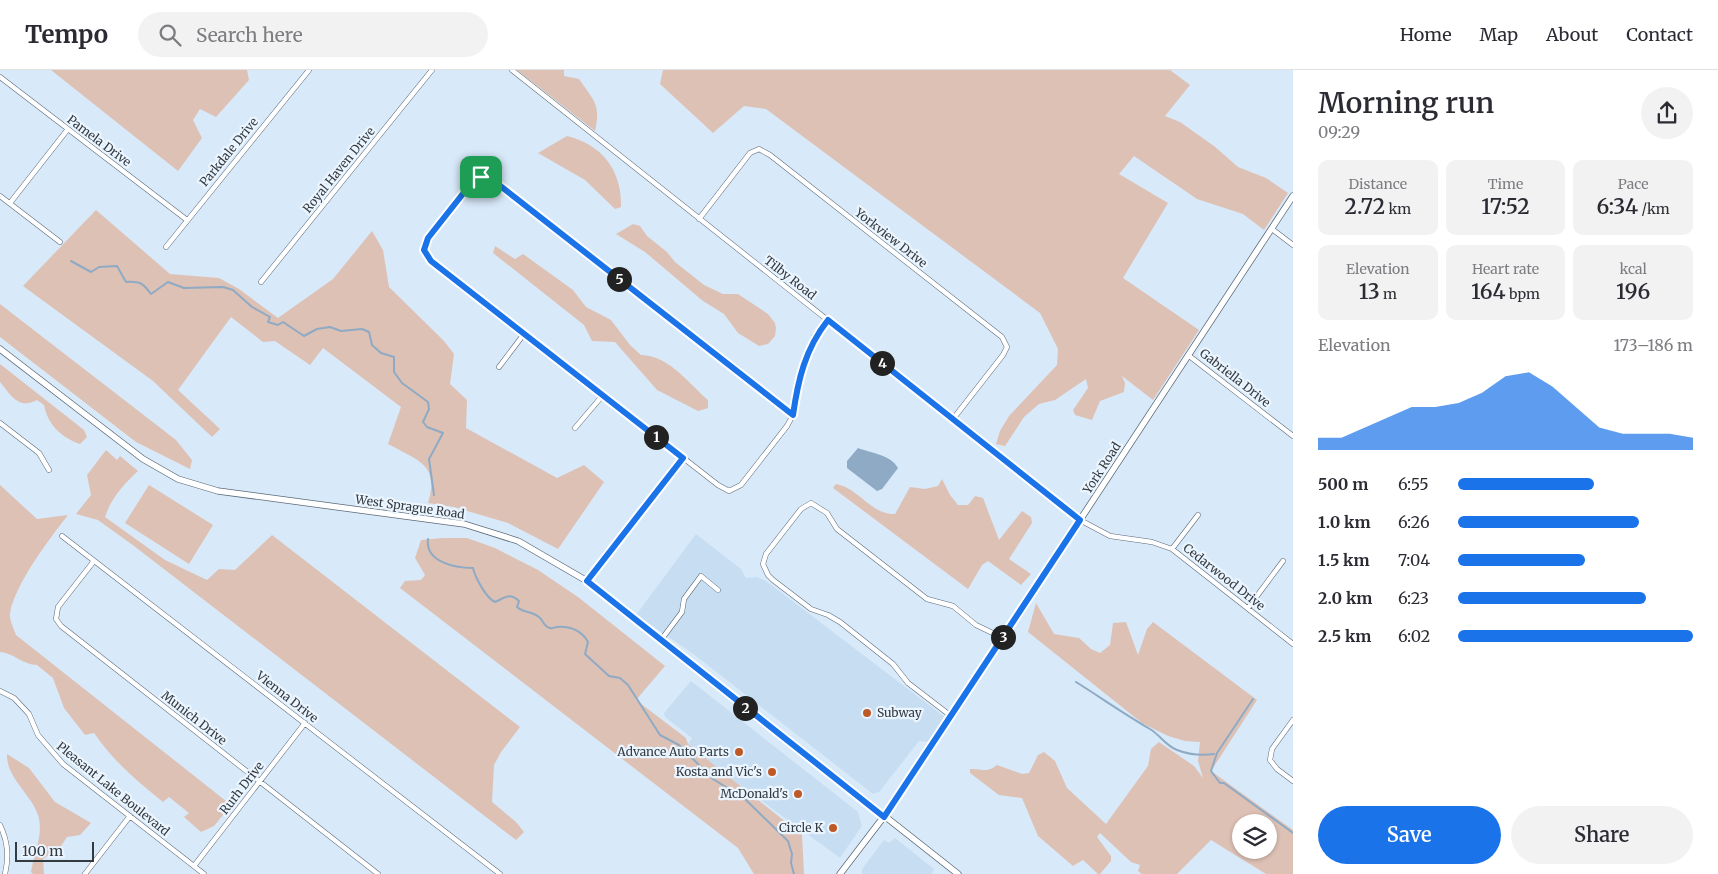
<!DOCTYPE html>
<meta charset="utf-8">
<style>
body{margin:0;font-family:Merriweather,serif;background:#f2f2f3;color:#2b2b33;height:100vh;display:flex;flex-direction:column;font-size:19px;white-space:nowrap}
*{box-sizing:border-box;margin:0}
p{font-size:16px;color:#7c7c81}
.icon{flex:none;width:28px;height:28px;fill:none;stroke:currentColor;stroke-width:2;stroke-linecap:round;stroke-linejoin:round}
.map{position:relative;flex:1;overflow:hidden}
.side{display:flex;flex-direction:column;background:#fff;width:425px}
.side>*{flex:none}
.buttons{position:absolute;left:1232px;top:744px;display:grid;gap:10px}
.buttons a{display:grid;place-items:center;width:45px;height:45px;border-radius:50%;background:#fff;box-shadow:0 1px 4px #0004;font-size:25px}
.scale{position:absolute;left:15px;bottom:12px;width:79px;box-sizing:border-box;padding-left:5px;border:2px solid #333a40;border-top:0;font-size:14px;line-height:18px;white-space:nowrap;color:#333a40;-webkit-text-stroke:4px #ebf5ff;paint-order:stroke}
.pin{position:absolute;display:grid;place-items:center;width:42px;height:42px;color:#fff;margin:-21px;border-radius:10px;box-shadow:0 2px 8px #0006}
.km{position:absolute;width:25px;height:25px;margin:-12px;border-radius:50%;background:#222;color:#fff;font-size:14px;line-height:25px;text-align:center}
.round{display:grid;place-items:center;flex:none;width:52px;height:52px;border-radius:26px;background:#f2f2f3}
.head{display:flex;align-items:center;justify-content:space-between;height:85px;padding:0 25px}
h1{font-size:28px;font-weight:600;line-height:38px}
.stats{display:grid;grid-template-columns:repeat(3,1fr);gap:8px;height:85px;padding:5px 25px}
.stats div{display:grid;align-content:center;border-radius:10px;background:#f2f2f3;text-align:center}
.stats b{font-size:21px;font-weight:600}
.stats small{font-size:14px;font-weight:400}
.stats p{font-size:14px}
.chart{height:140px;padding:10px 25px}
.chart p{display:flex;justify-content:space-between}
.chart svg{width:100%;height:90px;margin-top:5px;fill:#1a73e8;opacity:.7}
.primary-button{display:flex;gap:10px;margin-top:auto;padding:10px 25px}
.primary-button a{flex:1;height:58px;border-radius:30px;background:#1a73e8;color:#fff;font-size:20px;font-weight:600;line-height:58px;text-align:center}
.primary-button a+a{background:#f2f2f3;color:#2b2b33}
ul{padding:0 25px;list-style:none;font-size:16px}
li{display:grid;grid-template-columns:80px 60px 1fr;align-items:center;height:38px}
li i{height:12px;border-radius:6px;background:#1a73e8}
header{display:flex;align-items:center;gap:30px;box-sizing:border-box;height:70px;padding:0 25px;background:#fff;border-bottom:1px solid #e1e1e2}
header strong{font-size:24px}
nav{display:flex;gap:28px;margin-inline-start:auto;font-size:18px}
.search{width:350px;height:45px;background:#f2f2f3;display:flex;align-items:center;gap:12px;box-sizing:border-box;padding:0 18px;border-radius:28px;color:#7c7c81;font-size:19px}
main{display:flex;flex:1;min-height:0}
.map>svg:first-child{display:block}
.built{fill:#c7def2}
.green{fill:#dec1b5;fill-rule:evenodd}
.water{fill:#8eaac4}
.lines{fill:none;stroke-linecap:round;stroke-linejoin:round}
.stream{stroke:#8eaac4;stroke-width:2}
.minor-casing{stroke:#5c6a78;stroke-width:5.5}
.tertiary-casing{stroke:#5c6a78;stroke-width:7}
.minor{stroke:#fff;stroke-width:4.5}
.tertiary{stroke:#fff;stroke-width:5.5}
.route-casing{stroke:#fff;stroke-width:10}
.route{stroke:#1a73e8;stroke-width:6}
.poi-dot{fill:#be5927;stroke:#ebf5ff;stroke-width:2}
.labels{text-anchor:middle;stroke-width:4.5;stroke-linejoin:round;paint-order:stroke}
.street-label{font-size:12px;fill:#333a40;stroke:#ebf5ff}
.poi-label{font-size:12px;fill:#333a40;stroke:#ebf5ff;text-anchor:end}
</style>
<header>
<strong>Tempo</strong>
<div class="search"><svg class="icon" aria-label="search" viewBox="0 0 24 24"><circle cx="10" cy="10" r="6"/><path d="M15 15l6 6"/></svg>Search here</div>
<nav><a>Home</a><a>Map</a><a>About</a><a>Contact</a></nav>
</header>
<main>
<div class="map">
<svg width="1293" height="804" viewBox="0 0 1293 804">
<rect width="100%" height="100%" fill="#d8e9f9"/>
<!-- built -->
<path class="built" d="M 696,464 L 741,499 L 746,508 L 757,507 L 766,511 L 946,648 L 930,672 L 919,671 L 879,722 L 873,724 L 692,583 L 636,545 Z
M 691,611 L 858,742 L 862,756 L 840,788 L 741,716 L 688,674 L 692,668 L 665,647 L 664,643 Z
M 895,768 L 934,799 L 932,804 L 862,804 L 862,799 L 884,770 L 889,773 Z"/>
<!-- green -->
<path class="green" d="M 51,0 L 247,0 L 249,10 L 216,47 L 200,39 L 193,50 L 202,68 L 178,101 Z
M 517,0 L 564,0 L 564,6 L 579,9 C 594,31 601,34 595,61 Z
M 663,0 L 1170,0 L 1190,15 L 1165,46 L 1180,52 L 1214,76 L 1238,97 L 1266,108 L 1288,123 L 1264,160 L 1243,144 L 1197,129 L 1134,86 L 1119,104 L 1168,133 L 1123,208 L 1199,260 L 1153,330 L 1122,306 L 1125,313 L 1124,322 L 1100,331 L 1092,350 L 1075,345 L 1073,340 L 1088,318 L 1086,309 L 1055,330 L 1039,334 L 1024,347 L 1005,376 L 996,374 L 1000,361 L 1009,346 L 1057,295 L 1058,279 L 1040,243 L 766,39 L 744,36 L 713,63 L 660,14 Z
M 567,66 C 603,75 622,101 621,137 L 615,139 L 585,110 L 538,83 Z
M 96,140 L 170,204 L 219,208 L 239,219 L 278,248 L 333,209 L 372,161 L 383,180 L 389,217 L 444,271 L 454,284 L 450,314 L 467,330 L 466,358 L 557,408 L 584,395 L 604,412 L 558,479 L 508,453 L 454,437 L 428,433 C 440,394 417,390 388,374 L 401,337 L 323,278 L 310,295 L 275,271 L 263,272 L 231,247 L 178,320 L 220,359 L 212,367 L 153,311 L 23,216 Z
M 633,154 L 640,156 L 647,166 L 667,182 L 675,192 L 704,215 L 723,224 L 738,224 L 768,244 L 775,253 L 776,258 L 775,266 L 768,274 L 759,276 L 738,263 L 724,244 L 703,231 L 645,182 L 616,164 Z
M 495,176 L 515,189 L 523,184 L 573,220 L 586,237 L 611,250 L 630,275 L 641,285 C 670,286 688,313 708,330 L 708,338 L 698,341 L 657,320 L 615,272 L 592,271 L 584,255 L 493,183 Z
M 0,234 L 176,370 L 192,390 L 190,399 L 136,372 L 0,267 Z
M 0,294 L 84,360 L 87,367 L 80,374 C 61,367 48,355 44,335 L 37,330 C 18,340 11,325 0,312 Z
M 106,380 L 117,390 L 120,386 L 138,401 C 124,414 111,428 105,447 L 165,490 L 207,510 L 219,499 L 235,500 L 272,465 L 520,657 L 501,682 L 494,695 L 492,732 L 516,752 L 524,762 L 516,770 L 134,476 L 98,450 L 76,444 L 91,425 L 87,405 Z
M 942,409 L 950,425 L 958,435 L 968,435 L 975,426 L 983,428 L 999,470 L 1022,441 L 1031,447 L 1032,453 L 1009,489 L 1031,504 L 1021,515 L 988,491 L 982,495 L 968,519 L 833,418 L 836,414 C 859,418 871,445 895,444 L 910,417 L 925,419 L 938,416 Z
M 0,415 L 37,449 L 68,445 C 50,468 15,514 10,543 C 9,549 14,559 16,565 L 231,735 L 214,756 L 201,762 L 184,747 L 189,743 L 169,727 L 163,732 C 137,711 113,691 94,663 L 85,665 L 64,638 L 53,608 L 37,595 C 23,595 14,583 0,582 Z
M 149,415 L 213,455 L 189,494 L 125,453 Z
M 443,468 L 467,468 L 495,478 L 538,500 L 578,527 L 665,596 L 636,630 L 686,668 L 688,674 L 802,765 L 804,804 L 754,804 L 738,778 L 400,518 L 405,511 L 421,510 L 425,505 L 415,488 L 421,470 Z
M 1036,533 L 1054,564 L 1079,568 L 1091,579 L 1100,583 L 1110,575 L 1113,553 L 1126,552 L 1138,585 L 1147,559 L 1153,552 L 1257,630 L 1211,701 L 1293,760 L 1293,804 L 1266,804 L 1211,770 L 1177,804 L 1142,804 L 1138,801 L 1140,795 L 1131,792 L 1100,763 L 1097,767 L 1111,786 L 1111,791 L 1100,804 L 1098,804 L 1083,790 L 1073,796 L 1038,766 L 1022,728 L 999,725 L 970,703 L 970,699 C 981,698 986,704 997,695 L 1022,704 L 1029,703 L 1038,685 L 1044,682 L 1055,691 L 1067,718 L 1106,754 L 1148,696 L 1151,679 L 1159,672 L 1194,696 L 1203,708 L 1198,691 L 1200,672 L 1185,671 L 1168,666 L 1142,653 L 1028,562 ZM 1241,752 L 1269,752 L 1269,780 L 1241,780 Z
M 7,684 L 29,698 L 55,732 L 91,753 L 80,765 L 67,767 L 61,776 L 43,789 L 44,804 L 33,804 L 31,802 C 34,783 44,764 38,745 C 32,725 6,708 7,684 Z"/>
<!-- water -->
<path class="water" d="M 858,378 C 871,383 891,385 898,398 L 882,419 L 877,421 L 847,398 L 847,391 Z"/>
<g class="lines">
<!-- stream -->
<path class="stream" d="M 71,191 L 91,202 L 99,197 L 117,196 L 126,212 C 140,211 143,213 151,224 L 168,212 L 184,218 L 223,217 L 233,220 L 252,237 L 270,247 L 268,252 L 278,255 L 283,252 L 304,266 L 317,259 L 330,257 L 341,261 L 362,259 L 369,262 L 372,275 L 381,283 L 394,287 L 394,302 L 402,313 L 428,332 L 429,339 L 423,352 L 427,357 L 443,363 L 429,389 L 434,425
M 428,469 C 425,492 455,498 473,498 C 475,507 486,528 495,532 C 505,528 509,522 519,531 L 517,537 C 523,543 532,541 539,547 C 543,550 544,557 550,558 C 552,559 555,557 557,557 C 571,556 581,560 588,572 L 585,584 L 609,606 L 620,608 L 628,615 L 660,665 L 679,675 L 713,709 L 745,729 L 788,771 L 792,784 L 791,793 L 794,804
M 1076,612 C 1100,627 1124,644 1150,659 C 1160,665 1166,676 1177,680 C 1190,685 1200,686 1214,684
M 1253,629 L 1217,683 L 1211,701 L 1220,713 L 1224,713 L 1293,763"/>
<!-- minor casing -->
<g class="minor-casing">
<path id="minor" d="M 512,0 L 1080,450 L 1110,466 L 1152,472 L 1172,479 L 1293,574
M 0,7 L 187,150
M 0,126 L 60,172
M 10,133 L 68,59
M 699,149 L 750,83 L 759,79 L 770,85 L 1002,267 L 1007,277 L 1003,285 L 953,349
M 1272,159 L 1293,175
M 166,177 L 309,0
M 261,212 L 432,0
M 1188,285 L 1293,366
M 499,297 L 524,264
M 793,345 L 494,111 L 481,107 L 473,111 L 428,168 L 424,180 L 431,191 L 718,415 L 729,421 L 741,415 L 787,356 L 793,345 L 798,312 L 804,291 L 814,267 L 827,251
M 0,353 L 39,383 L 49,400
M 575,358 L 603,325
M 62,466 L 500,804
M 1172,479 L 1198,445
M 94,491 L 58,537 L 56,549 L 61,556 L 378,804
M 587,511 L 683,388
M 1248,538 L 1283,491
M 661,570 L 682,542 L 684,529 L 701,506 L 718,520
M 0,621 L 14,628 L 29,644 L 38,665 L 63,694 L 204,804
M 951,646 L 908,613 L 893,594 L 840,552 L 828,545 L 811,539 L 773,510 L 768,505 L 763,494 L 766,484 L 801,439 L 811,433 L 827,443 L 837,459 L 927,529 L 953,536 L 976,555 L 1003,568
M 1293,650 L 1272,679 L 1270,690 L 1277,699 L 1293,711
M 0,755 C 8,772 9,786 5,804
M 194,796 L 305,653
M 85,804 L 130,746"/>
</g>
<!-- tertiary casing -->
<g class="tertiary-casing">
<path id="tertiary" d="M 0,279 L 143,389 L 178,409 L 218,421 L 464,454 L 518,471 L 587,511 L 958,804
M 840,804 L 892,736 L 1293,126"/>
</g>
<!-- minor -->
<use href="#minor" class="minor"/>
<!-- tertiary -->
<use href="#tertiary" class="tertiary"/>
</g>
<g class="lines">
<!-- route casing -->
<g class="route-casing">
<path id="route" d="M 481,107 L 494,111 L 793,345 C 798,310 805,279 828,250 L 1080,450 L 884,747 L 587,511 L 683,388 L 431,191 L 424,180 L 428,168 L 473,111 Z"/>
</g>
<!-- route -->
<use href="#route" class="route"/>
</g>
<!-- markers -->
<g class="poi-dot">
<circle cx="867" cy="643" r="5"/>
<circle cx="739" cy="682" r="5"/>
<circle cx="772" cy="702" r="5"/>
<circle cx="798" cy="724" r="5"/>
<circle cx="833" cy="758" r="5"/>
</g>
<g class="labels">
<!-- street labels -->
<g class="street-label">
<text transform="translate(99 71) rotate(37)" y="4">Pamela Drive</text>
<text transform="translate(229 82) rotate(-51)" y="4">Parkdale Drive</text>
<text transform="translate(339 100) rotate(-51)" y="4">Royal Haven Drive</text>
<text transform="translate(891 168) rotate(38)" y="4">Yorkview Drive</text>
<text transform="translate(790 208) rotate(38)" y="4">Tilby Road</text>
<text transform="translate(1235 308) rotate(38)" y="4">Gabriella Drive</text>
<text transform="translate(1102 398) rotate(-57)" y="4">York Road</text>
<text transform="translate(410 437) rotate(8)" y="4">West Sprague Road</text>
<text transform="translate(1224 507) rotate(38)" y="4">Cedarwood Drive</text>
<text transform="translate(287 627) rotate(38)" y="4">Vienna Drive</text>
<text transform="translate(194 648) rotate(38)" y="4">Munich Drive</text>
<text transform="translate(242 718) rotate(-52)" y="4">Rurh Drive</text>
<text transform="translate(113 719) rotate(39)" y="4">Pleasant Lake Boulevard</text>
</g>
<!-- poi labels -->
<g class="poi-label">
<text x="877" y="647" text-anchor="start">Subway</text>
<text x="729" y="686">Advance Auto Parts</text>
<text x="762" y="706">Kosta and Vic's</text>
<text x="788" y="728">McDonald's</text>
<text x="823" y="762">Circle K</text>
</g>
</g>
</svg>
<div class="buttons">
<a><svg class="icon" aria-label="layers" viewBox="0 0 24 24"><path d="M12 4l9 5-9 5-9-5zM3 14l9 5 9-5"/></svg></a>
</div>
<div class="scale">100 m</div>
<div class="pin" style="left:481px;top:107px;background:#1e9e55"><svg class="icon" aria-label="arrive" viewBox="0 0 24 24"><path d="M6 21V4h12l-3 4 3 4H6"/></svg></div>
<b class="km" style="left:656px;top:367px">1</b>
<b class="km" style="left:745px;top:638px">2</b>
<b class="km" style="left:1003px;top:567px">3</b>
<b class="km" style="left:882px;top:293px">4</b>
<b class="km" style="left:619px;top:209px">5</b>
</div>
<section class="side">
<div class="head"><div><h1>Morning run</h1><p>09:29</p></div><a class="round"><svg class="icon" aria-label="share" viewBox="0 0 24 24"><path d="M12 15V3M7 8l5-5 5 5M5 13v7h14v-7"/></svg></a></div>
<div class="stats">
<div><p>Distance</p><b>2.72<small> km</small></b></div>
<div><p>Time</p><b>17:52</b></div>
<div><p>Pace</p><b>6:34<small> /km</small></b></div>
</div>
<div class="stats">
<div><p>Elevation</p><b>13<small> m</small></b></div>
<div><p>Heart rate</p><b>164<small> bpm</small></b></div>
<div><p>kcal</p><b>196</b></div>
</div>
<div class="chart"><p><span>Elevation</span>173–186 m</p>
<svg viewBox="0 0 160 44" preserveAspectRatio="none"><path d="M0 44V38L10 38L20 33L30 28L40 23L50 23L60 21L70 16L80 8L90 6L100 13L110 23L120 33L130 36L140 36L150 36L160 38V44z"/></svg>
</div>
<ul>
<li><b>500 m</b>6:55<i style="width:58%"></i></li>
<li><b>1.0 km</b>6:26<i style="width:77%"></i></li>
<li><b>1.5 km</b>7:04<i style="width:54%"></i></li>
<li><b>2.0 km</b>6:23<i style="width:80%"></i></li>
<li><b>2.5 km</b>6:02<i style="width:100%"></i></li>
</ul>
<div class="primary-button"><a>Save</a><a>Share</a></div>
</section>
</main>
